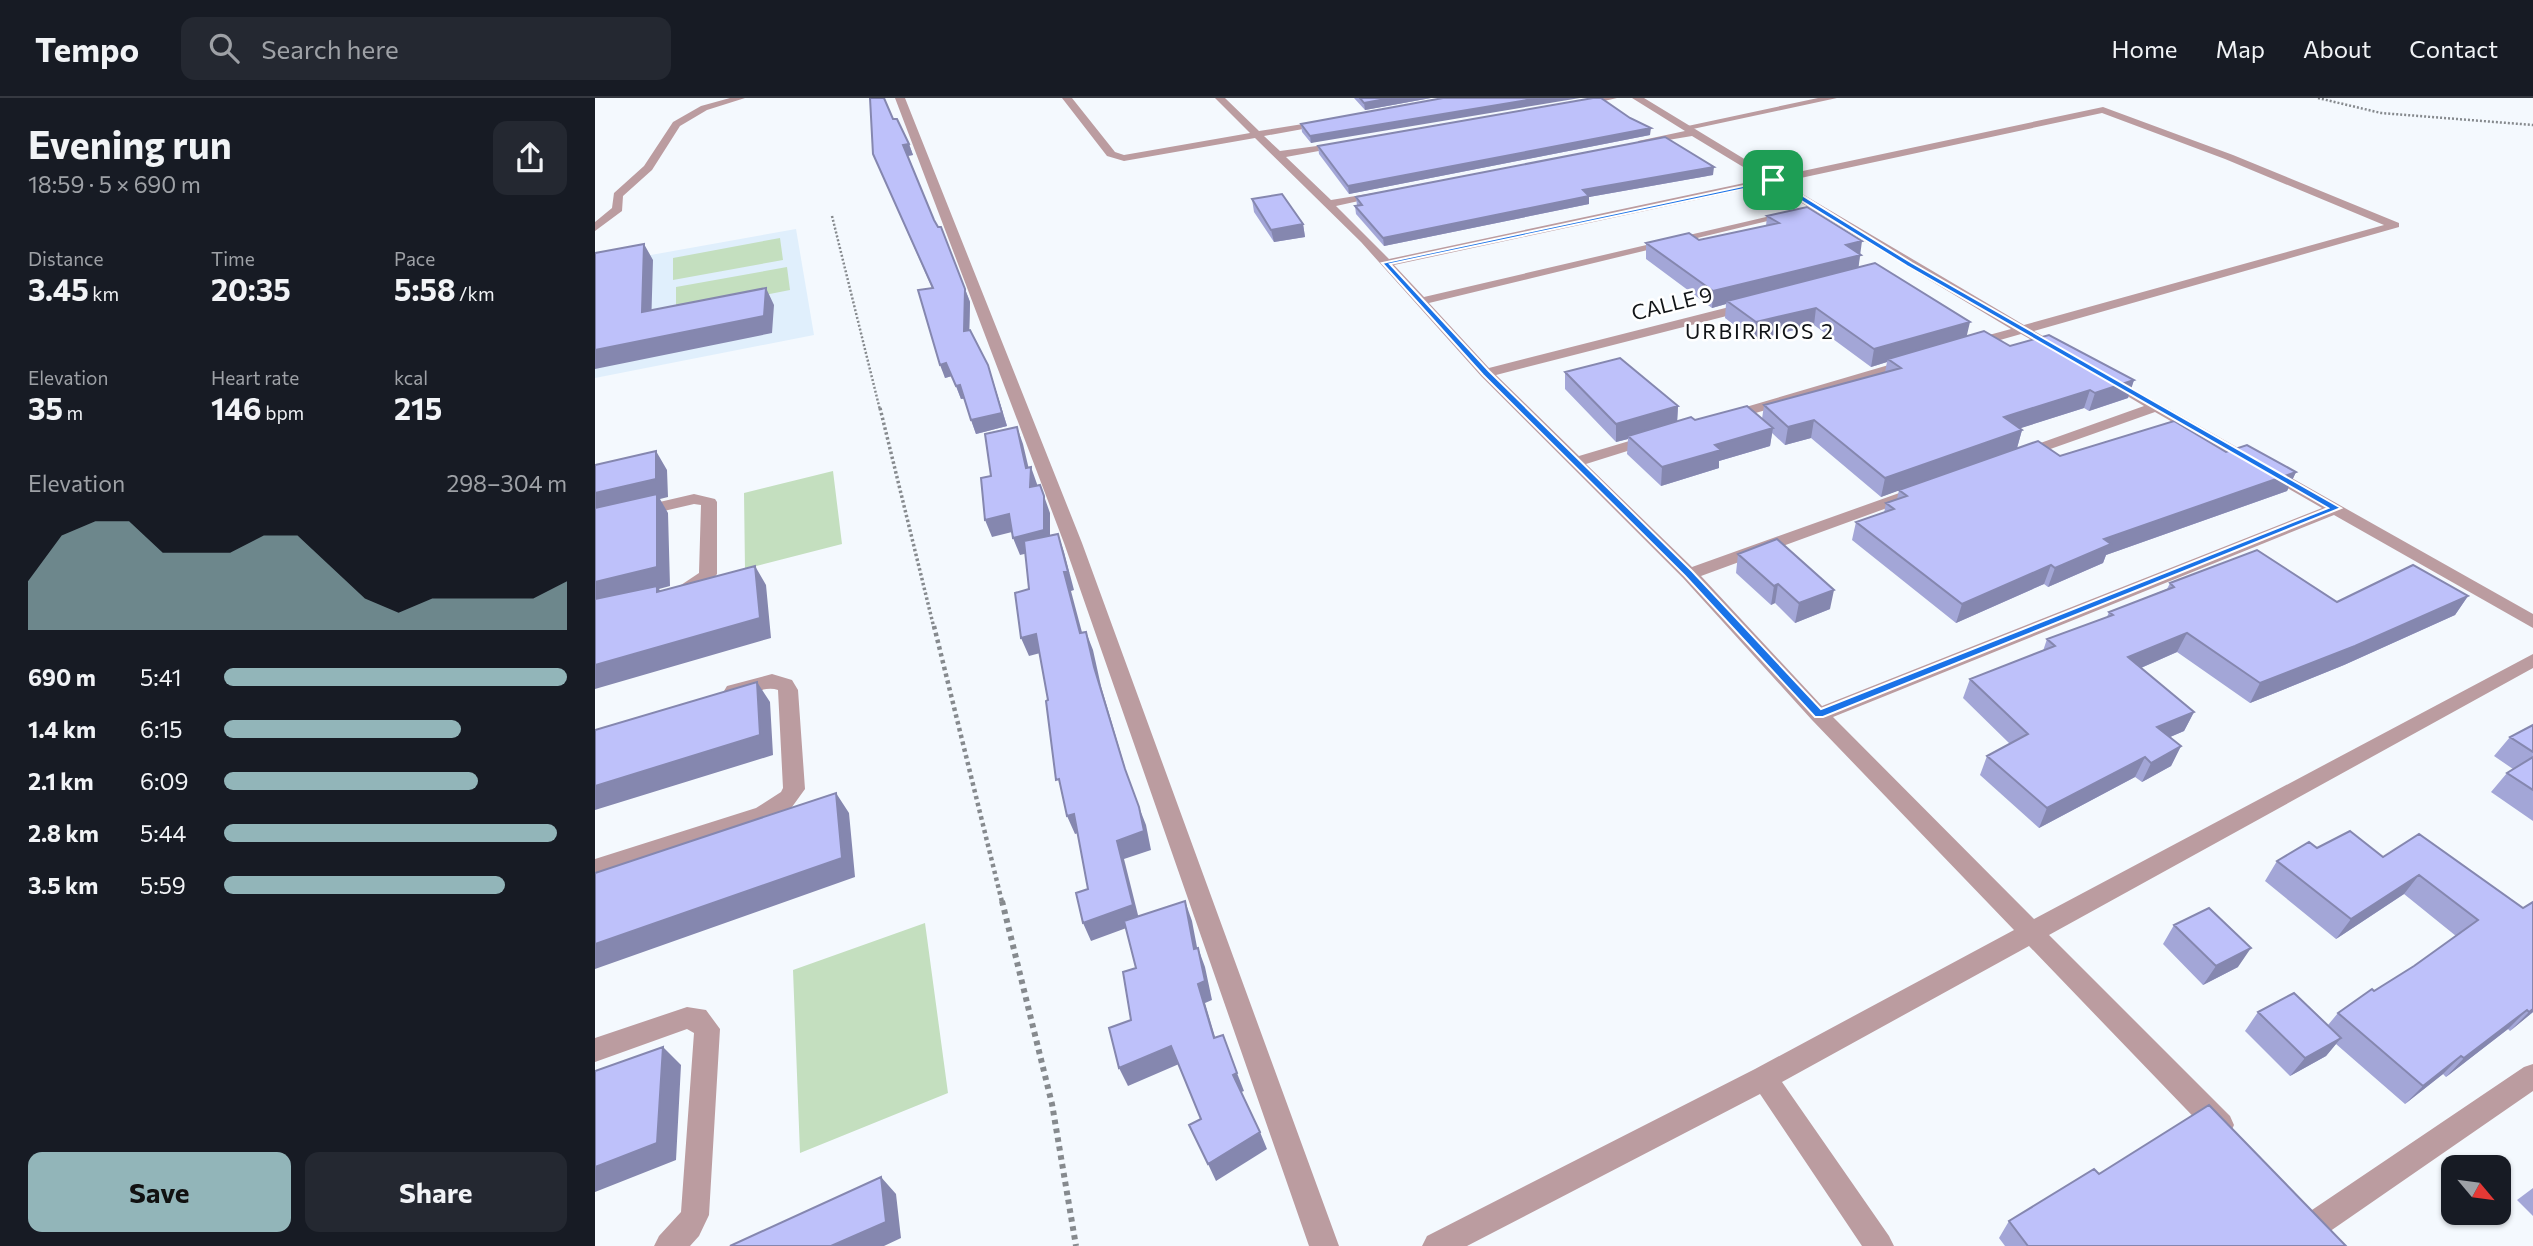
<!DOCTYPE html>
<meta charset="utf-8">
<style>
body{margin:0;font-family:Commissioner,sans-serif;background:#242831;color:#f1f3f6;height:100vh;display:flex;flex-direction:column;font-size:26px;white-space:nowrap}
*{box-sizing:border-box;margin:0}
p{font-size:23px;color:#9ea1a6}
.icon{flex:none;width:38px;height:38px;fill:none;stroke:currentColor;stroke-width:2;stroke-linecap:round;stroke-linejoin:round}
.map{position:relative;flex:1;overflow:hidden}
.sheet{display:flex;flex-direction:column;background:#171b24;width:595px}
.sheet>*{flex:none}
.needle{width:46px;rotate:119deg}
.controls{position:absolute;left:1846px;top:1057px;display:grid;gap:14px}
.controls a{display:grid;place-items:center;width:70px;height:70px;border-radius:14px;background:#171b24;box-shadow:0 2px 5px #0004;font-size:35px}
.pin{position:absolute;display:grid;place-items:center;width:60px;height:60px;color:#fff;margin:-30px;border-radius:14px;box-shadow:0 4px 10px #0006}
.round{display:grid;place-items:center;flex:none;width:74px;height:74px;border-radius:14px;background:#242831}
.overview{display:flex;align-items:center;justify-content:space-between;height:119px;padding:0 28px}
h1{font-size:38px;font-weight:700;line-height:52px}
.metrics{display:grid;grid-template-columns:repeat(3,1fr);gap:10px;height:119px;padding:7px 28px}
.metrics div{display:grid;align-content:center}
.metrics b{font-size:30px;font-weight:700}
.metrics small{font-size:19px;font-weight:400}
.metrics p{font-size:19px}
.chart{height:196px;padding:14px 28px}
.chart p{display:flex;justify-content:space-between}
.chart svg{width:100%;height:126px;margin-top:7px;fill:#92b5b9;opacity:.7}
.cta{display:flex;gap:14px;margin-top:auto;padding:14px 28px}
.cta a{flex:1;height:80px;border-radius:14px;background:#92b5b9;color:#111;font-size:28px;font-weight:700;line-height:80px;text-align:center}
.cta a+a{background:#242831;color:#f1f3f6}
ul{padding:0 28px;list-style:none;font-size:23px}
li{display:grid;grid-template-columns:112px 84px 1fr;align-items:center;height:52px}
li i{height:18px;border-radius:9px;background:#92b5b9}
header{display:flex;align-items:center;gap:42px;box-sizing:border-box;height:98px;padding:0 35px;background:#171b24;border-bottom:2px solid #363941}
header strong{font-size:33px}
nav{display:flex;gap:38px;margin-inline-start:auto;font-size:24px}
.search{width:490px;height:63px;background:#242831;display:flex;align-items:center;gap:18px;box-sizing:border-box;padding:0 24px;border-radius:14px;color:#9ea1a6;font-size:26px}
main{display:flex;flex:1;min-height:0}
.map>svg:first-child{display:block}
.built{fill:#e0effc}
.green{fill:#c4dfbf}
.lines{fill:none;stroke-linecap:round;stroke-linejoin:round}
.path-far3{stroke:#868a8e;stroke-width:2.5;stroke-dasharray:2 2;stroke-linecap:butt}
.path-far2{stroke:#868a8e;stroke-width:3.5;stroke-dasharray:2.5 2.5;stroke-linecap:butt}
.path-far1{stroke:#868a8e;stroke-width:4.5;stroke-dasharray:3.5 3.5;stroke-linecap:butt}
.path{stroke:#868a8e;stroke-width:6;stroke-dasharray:4.5 4.5;stroke-linecap:butt}
.service{fill:#bb9ca0;fill-rule:evenodd}
.minor{fill:#bb9ca0;fill-rule:evenodd}
.wall{fill:#a3a6d7}
.shaded-wall{fill:#8587af}
.building{fill:#bec1fa;stroke:#8587af;stroke-width:2}
.route{fill:#1a73e8;stroke:#fff;stroke-width:2;fill-rule:evenodd}
.labels{text-anchor:middle;stroke-width:5;stroke-linejoin:round;paint-order:stroke}
.far-street-label{font-size:21px;fill:#121518;stroke:#fff}
.far-neighbourhood-label{font-size:21px;letter-spacing:2px;fill:#121518;stroke:#fff}
</style>
<header>
<strong>Tempo</strong>
<div class="search"><svg class="icon" aria-label="search" viewBox="0 0 24 24"><circle cx="10" cy="10" r="6"/><path d="M15 15l6 6"/></svg>Search here</div>
<nav><a>Home</a><a>Map</a><a>About</a><a>Contact</a></nav>
</header>
<main>
<section class="sheet">
<div class="overview"><div><h1>Evening run</h1><p>18:59 · 5 × 690 m</p></div><a class="round"><svg class="icon" aria-label="share" viewBox="0 0 24 24"><path d="M12 15V3M7 8l5-5 5 5M5 13v7h14v-7"/></svg></a></div>
<div class="metrics">
<div><p>Distance</p><b>3.45<small> km</small></b></div>
<div><p>Time</p><b>20:35</b></div>
<div><p>Pace</p><b>5:58<small> /km</small></b></div>
</div>
<div class="metrics">
<div><p>Elevation</p><b>35<small> m</small></b></div>
<div><p>Heart rate</p><b>146<small> bpm</small></b></div>
<div><p>kcal</p><b>215</b></div>
</div>
<div class="chart"><p><span>Elevation</span>298–304 m</p>
<svg viewBox="0 0 160 44" preserveAspectRatio="none"><path d="M0 44V27L10 11L20 6L30 6L40 17L50 17L60 17L70 11L80 11L90 22L100 33L110 38L120 33L130 33L140 33L150 33L160 27V44z"/></svg>
</div>
<ul>
<li><b>690 m</b>5:41<i style="width:100%"></i></li>
<li><b>1.4 km</b>6:15<i style="width:69%"></i></li>
<li><b>2.1 km</b>6:09<i style="width:74%"></i></li>
<li><b>2.8 km</b>5:44<i style="width:97%"></i></li>
<li><b>3.5 km</b>5:59<i style="width:82%"></i></li>
</ul>
<div class="cta"><a>Save</a><a>Share</a></div>
</section>
<div class="map">
<svg width="1938" height="1148" viewBox="0 0 1938 1148">
<rect width="100%" height="100%" fill="#f4f9fe"/>
<!-- built -->
<path class="built" d="M 201,131 L 219,237 L 0,280 L 0,167 Z"/>
<!-- green -->
<path class="green" d="M 185,140 L 188,162 L 78,182 L 78,160 Z
M 192,169 L 195,192 L 81,214 L 81,189 Z
M 238,373 L 247,446 L 150,471 L 149,395 Z
M 330,825 L 353,995 L 205,1055 L 198,872 Z"/>
<g class="lines">
<!-- path-far3 -->
<path class="path-far3" d="M 1723,0 L 1786,15 L 1938,27
M 237,118 L 285,312"/>
<!-- path-far2 -->
<path class="path-far2" d="M 285,310 L 339,530"/>
<!-- path-far1 -->
<path class="path-far1" d="M 339,528 L 407,804"/>
<!-- path -->
<path class="path" d="M 407,803 L 457,1006 L 481,1148"/>
<!-- service -->
<path class="service" d="M 1223,0 L 1242,0 L 1093,32 L 1088,29 Z"/>
<!-- minor -->
<path class="minor" d="M 135,0 L 150,0 L 112,12 L 85,28 L 57,72 L 28,98 L 27,113 L 0,133 L 0,124 L 17,110 L 19,95 L 49,68 L 78,24 L 106,8 Z
M 300,0 L 310,0 L 487,445 L 744,1148 L 714,1148 L 469,445 Z
M 467,0 L 477,0 L 520,54 L 529,57 L 655,35 L 620,0 L 630,0 L 664,33 L 733,22 L 735,24 L 730,27 L 669,38 L 685,53 L 751,44 L 751,48 L 691,59 L 736,102 L 791,93 L 791,97 L 741,108 L 794,161 L 1168,81 L 1097,38 L 1043,47 L 1043,43 L 1090,33 L 1037,0 L 1049,0 L 1179,79 L 1508,9 L 1638,57 L 1804,125 L 1804,129 L 1439,233 L 1469,250 L 1469,256 L 1464,257 L 1426,236 L 1377,250 L 1372,249 L 1372,243 L 1416,231 L 1175,86 L 799,167 L 829,199 L 1201,112 L 1201,116 L 834,205 L 894,270 L 1154,204 L 1159,205 L 1159,211 L 901,277 L 984,358 L 1051,338 L 1061,338 L 1064,341 L 1061,344 L 991,366 L 1097,469 L 1321,389 L 1333,389 L 1335,392 L 1333,395 L 1106,478 L 1227,608 L 1727,410 L 1560,314 L 1433,359 L 1423,359 L 1420,356 L 1423,353 L 1549,308 L 1507,283 L 1505,280 L 1512,276 L 1938,516 L 1938,530 L 1739,417 L 1238,619 L 1439,821 L 1938,556 L 1938,570 L 1454,837 L 1635,1018 L 1639,1027 L 1635,1036 L 1625,1040 L 1615,1036 L 1434,848 L 1187,984 L 1294,1138 L 1299,1148 L 1267,1148 L 1165,996 L 872,1148 L 827,1148 L 832,1138 L 1160,971 L 1419,832 L 1217,622 L 1088,480 L 886,278 L 766,144 L 660,40 L 529,63 L 512,58 ZM 1507,15 L 1630,61 L 1789,127 L 1429,227 L 1187,84 Z
M 1001,0 L 1022,0 L 983,9 L 978,6 Z
M 1314,261 L 1321,265 L 1319,268 L 1137,322 L 1127,322 L 1125,319 L 1127,316 Z
M 99,396 L 120,401 L 122,404 L 122,476 C 113,489 96,501 80,497 L 77,493 L 104,475 L 106,407 L 99,406 L 0,429 L 0,419 Z
M 177,576 L 197,582 L 203,592 L 210,691 L 197,709 L 177,722 L 0,779 L 0,761 L 161,710 L 186,694 L 188,690 L 183,592 C 167,586 149,603 132,598 L 129,593 L 132,588 Z
M 92,909 L 111,912 L 125,931 L 114,1117 L 104,1138 L 95,1148 L 59,1148 L 64,1138 L 86,1114 L 99,935 L 92,931 L 0,964 L 0,940 Z
M 1938,966 L 1938,993 L 1731,1136 L 1721,1140 L 1711,1136 L 1707,1126 L 1711,1116 L 1929,969 Z"/>
</g>
<!-- wall -->
<path class="wall" d="M 759,0 L 836,0 L 770,12 Z
M 848,0 L 716,45 L 707,34 L 706,26 Z
M 298,21 L 314,46 L 318,57 L 313,58 L 339,122 L 370,191 L 375,204 L 374,232 L 393,267 L 412,328 L 381,336 L 369,301 L 366,301 L 357,278 L 350,280 L 337,190 L 278,56 Z
M 1055,37 L 754,96 L 724,56 L 723,48 Z
M 1118,77 L 994,99 L 994,106 L 789,148 L 761,116 L 760,108 L 762,108 L 761,99 Z
M 657,101 L 708,126 L 710,139 L 679,144 L 659,114 Z
M 1172,118 L 1265,156 L 1263,170 L 1371,238 L 1415,248 L 1539,282 L 1533,300 L 1494,313 L 1489,310 L 1425,330 L 1427,332 L 1422,350 L 1465,358 L 1631,354 L 1701,374 L 1692,393 L 1511,457 L 1508,465 L 1453,489 L 1449,486 L 1361,525 L 1257,442 L 1261,424 L 1289,415 L 1291,405 L 1302,401 L 1304,392 L 1286,399 L 1216,340 L 1190,347 L 1177,335 L 1175,348 L 1124,363 L 1124,370 L 1066,388 L 1032,356 L 1033,341 L 1021,344 L 970,291 L 970,274 L 1083,308 L 1082,324 L 1167,321 L 1169,307 L 1290,274 L 1292,264 L 1276,269 L 1219,227 L 1159,242 L 1130,220 L 1131,206 L 1117,210 L 1051,161 L 1051,145 L 1104,142 L 1171,128 Z
M 1143,456 L 1235,511 L 1200,525 L 1180,505 L 1176,507 L 1141,475 Z
M 1575,485 L 1742,504 L 1873,498 L 1860,517 L 1749,567 L 1655,605 L 1582,554 L 1546,570 L 1599,614 L 1589,633 L 1575,639 L 1586,648 L 1576,668 L 1547,684 L 1540,679 L 1444,730 L 1385,677 L 1392,658 L 1415,646 L 1368,600 L 1375,581 L 1448,553 L 1452,541 L 1512,519 L 1514,514 L 1572,491 Z
M 1938,627 L 1938,723 L 1896,694 L 1912,675 L 1918,671 L 1899,658 L 1915,639 Z
M 1722,750 L 1788,759 L 1928,810 L 1938,804 L 1938,914 L 1915,933 L 1913,931 L 1851,979 L 1848,976 L 1810,1006 L 1741,946 L 1731,958 L 1695,978 L 1650,933 L 1663,914 L 1733,927 L 1743,915 L 1819,868 L 1861,838 L 1809,796 L 1741,841 L 1670,783 L 1682,763 Z
M 1579,827 L 1643,869 L 1608,887 L 1568,846 Z
M 1504,1076 L 1751,1148 L 1410,1148 L 1404,1140 L 1414,1123 Z
M 1938,1090 L 1938,1118 L 1922,1102 Z"/>
<!-- shaded-wall -->
<path class="shaded-wall" d="M 796,0 L 836,0 L 770,12 L 769,5 Z
M 944,0 L 985,0 L 716,45 L 715,38 Z
M 1056,30 L 1055,37 L 754,96 L 753,88 Z
M 314,46 L 318,57 L 312,58 L 308,47 Z
M 1119,69 L 1118,77 L 994,99 L 994,106 L 789,148 L 788,140 L 988,92 Z
M 708,126 L 710,139 L 679,144 L 676,132 Z
M 1267,143 L 1263,173 L 1132,203 L 1131,206 L 1117,210 L 1118,193 L 1251,147 Z
M 49,146 L 58,162 L 56,231 L 47,214 Z
M 171,190 L 179,207 L 177,235 L 0,271 L 0,252 Z
M 370,191 L 375,204 L 374,246 L 369,233 Z
M 1221,210 L 1219,227 L 1159,242 L 1161,224 Z
M 1375,224 L 1371,241 L 1293,261 L 1292,264 L 1276,269 L 1279,251 Z
M 351,265 L 357,278 L 350,280 L 345,267 Z
M 393,267 L 412,328 L 381,336 L 376,322 Z
M 1539,282 L 1533,300 L 1494,313 L 1500,295 Z
M 365,287 L 370,300 L 366,301 L 361,288 Z
M 1495,292 L 1489,310 L 1404,337 L 1409,319 Z
M 1083,308 L 1082,326 L 1033,338 L 1033,341 L 1021,344 L 1021,326 Z
M 1219,322 L 1216,340 L 1190,347 L 1193,329 Z
M 422,329 L 428,346 L 436,380 L 436,369 L 442,386 L 442,407 L 435,389 Z
M 1178,330 L 1175,348 L 1124,363 L 1124,370 L 1066,388 L 1067,369 L 1120,347 Z
M 1427,332 L 1422,350 L 1286,399 L 1290,380 Z
M 61,353 L 72,372 L 73,399 L 65,401 L 73,415 L 75,488 L 64,491 L 75,507 L 0,507 L 0,395 Z
M 1701,374 L 1692,393 L 1511,457 L 1508,465 L 1453,489 L 1460,470 L 1509,441 Z
M 449,398 L 455,415 L 455,450 L 425,457 L 418,440 Z
M 414,416 L 421,433 L 397,439 L 390,422 Z
M 463,436 L 469,454 L 479,492 L 476,493 L 492,553 L 485,535 L 469,474 Z
M 1456,467 L 1449,486 L 1361,525 L 1367,506 Z
M 160,468 L 171,487 L 176,540 L 0,591 L 0,567 Z
M 1183,486 L 1180,505 L 1176,507 L 1179,488 Z
M 1239,492 L 1235,511 L 1200,525 L 1204,505 Z
M 1873,498 L 1860,517 L 1749,567 L 1655,605 L 1665,585 Z
M 491,534 L 498,552 L 506,588 L 536,690 L 530,671 L 499,569 Z
M 1592,535 L 1582,554 L 1525,579 L 1533,559 Z
M 441,536 L 449,554 L 434,558 L 426,540 Z
M 162,584 L 175,604 L 178,657 L 0,712 L 0,688 Z
M 1599,614 L 1589,633 L 1552,649 L 1562,629 Z
M 1586,648 L 1576,668 L 1547,684 L 1556,665 Z
M 1550,659 L 1540,679 L 1444,730 L 1452,710 Z
M 241,695 L 254,715 L 260,779 L 0,871 L 0,846 Z
M 544,709 L 551,727 L 556,752 L 529,761 L 545,825 L 496,843 L 488,825 L 522,743 Z
M 479,716 L 487,734 L 480,736 L 472,718 Z
M 1824,777 L 1809,796 L 1741,841 L 1756,821 Z
M 590,803 L 597,823 L 606,870 L 599,851 Z
M 603,850 L 610,869 L 617,902 L 610,905 L 626,959 L 619,940 L 603,886 Z
M 1656,850 L 1643,869 L 1608,887 L 1621,868 Z
M 1938,911 L 1938,914 L 1915,933 L 1934,914 Z
M 1932,912 L 1913,931 L 1851,979 L 1869,960 Z
M 1746,940 L 1731,958 L 1695,978 L 1710,960 Z
M 576,948 L 584,966 L 533,988 L 524,970 Z
M 68,949 L 86,967 L 81,1062 L 0,1094 L 0,1069 Z
M 1866,958 L 1848,976 L 1810,1006 L 1828,988 Z
M 642,975 L 649,993 L 644,995 L 638,977 Z
M 665,1034 L 672,1051 L 621,1083 L 613,1066 Z
M 286,1079 L 301,1096 L 306,1140 L 289,1148 L 236,1148 Z"/>
<!-- building -->
<path class="building" d="M 275,0 L 289,0 L 298,21 L 302,21 L 314,46 L 308,47 L 339,122 L 343,129 L 346,129 L 370,191 L 369,233 L 375,232 L 393,267 L 407,315 L 376,322 L 365,287 L 361,288 L 351,265 L 345,267 L 323,192 L 338,190 L 278,56 Z
M 765,0 L 796,0 L 769,5 Z
M 848,0 L 944,0 L 715,38 L 706,26 Z
M 998,0 L 1006,0 L 1035,20 L 1056,30 L 753,88 L 723,48 Z
M 1070,39 L 1119,69 L 988,92 L 994,98 L 788,140 L 760,108 L 767,107 L 761,99 Z
M 687,96 L 708,126 L 676,132 L 657,101 Z
M 1212,109 L 1267,143 L 1251,147 L 1266,157 L 1118,193 L 1051,145 L 1094,135 L 1104,142 L 1184,125 L 1172,118 Z
M 49,146 L 47,214 L 171,190 L 169,218 L 0,252 L 0,155 Z
M 1280,165 L 1375,224 L 1279,251 L 1221,210 L 1161,224 L 1132,203 Z
M 1389,233 L 1415,248 L 1454,237 L 1539,282 L 1500,295 L 1495,292 L 1409,319 L 1427,332 L 1290,380 L 1219,322 L 1193,329 L 1169,307 L 1306,270 L 1293,261 Z
M 1025,260 L 1083,308 L 1021,326 L 970,274 Z
M 1152,308 L 1178,330 L 1120,347 L 1126,352 L 1067,369 L 1033,338 L 1096,319 L 1100,322 Z
M 1579,323 L 1631,354 L 1652,347 L 1701,374 L 1509,441 L 1516,446 L 1460,470 L 1456,467 L 1367,506 L 1261,424 L 1299,411 L 1291,405 L 1312,398 L 1304,392 L 1443,343 L 1465,358 Z
M 422,329 L 431,370 L 436,369 L 435,389 L 445,387 L 449,398 L 449,432 L 418,440 L 414,416 L 390,422 L 386,380 L 396,378 L 390,336 Z
M 61,353 L 61,381 L 0,395 L 0,367 Z
M 62,396 L 62,469 L 0,484 L 0,410 Z
M 463,436 L 473,474 L 469,474 L 485,535 L 491,534 L 499,569 L 530,671 L 544,709 L 549,733 L 522,743 L 538,807 L 488,825 L 481,795 L 493,791 L 479,716 L 472,718 L 464,681 L 461,682 L 451,603 L 453,602 L 441,536 L 426,540 L 420,495 L 434,491 L 429,443 Z
M 1182,441 L 1239,492 L 1204,505 L 1183,486 L 1179,488 L 1143,456 Z
M 1662,452 L 1742,504 L 1818,467 L 1873,498 L 1760,548 L 1665,585 L 1592,535 L 1533,559 L 1599,614 L 1562,629 L 1586,648 L 1556,665 L 1550,659 L 1452,710 L 1392,658 L 1433,636 L 1375,581 L 1460,548 L 1452,541 L 1518,517 L 1514,514 L 1579,489 L 1575,485 Z
M 160,468 L 165,520 L 0,567 L 0,501 L 62,488 L 62,494 Z
M 162,584 L 165,637 L 0,688 L 0,632 Z
M 1938,627 L 1938,654 L 1915,639 Z
M 1938,659 L 1938,692 L 1912,675 Z
M 241,695 L 247,760 L 0,846 L 0,775 Z
M 1755,733 L 1788,759 L 1824,736 L 1928,810 L 1938,804 L 1938,911 L 1934,914 L 1932,912 L 1869,960 L 1866,958 L 1828,988 L 1743,915 L 1777,891 L 1779,893 L 1819,868 L 1883,822 L 1824,777 L 1756,821 L 1682,763 L 1714,744 L 1722,750 Z
M 590,803 L 599,851 L 603,850 L 610,883 L 603,886 L 619,940 L 628,937 L 642,975 L 638,977 L 665,1034 L 613,1066 L 594,1027 L 606,1021 L 576,948 L 524,970 L 514,930 L 536,922 L 528,874 L 541,870 L 529,823 Z
M 1614,810 L 1656,850 L 1621,868 L 1579,827 Z
M 1699,895 L 1746,940 L 1710,960 L 1663,914 Z
M 68,949 L 62,1045 L 0,1069 L 0,973 Z
M 1614,1007 L 1751,1148 L 1433,1148 L 1414,1123 L 1499,1071 L 1504,1076 Z
M 286,1079 L 291,1124 L 236,1148 L 135,1148 Z"/>
<!-- route -->
<path class="route" d="M 1181,81 L 1317,165 L 1746,410 L 1228,619 L 1220,619 L 1090,478 L 888,277 L 787,165 ZM 1177,85 L 1312,168 L 1733,410 L 1226,611 L 1097,473 L 894,273 L 795,166 Z"/>
<g class="labels">
<!-- far-street labels -->
<g class="far-street-label">
<text transform="translate(1077 206) rotate(-14)" y="7">CALLE 9</text>
</g>
<!-- far-neighbourhood labels -->
<g class="far-neighbourhood-label">
<text x="1165" y="241">URBIRRIOS 2</text>
</g>
</g>
</svg>
<div class="controls">
<a><svg class="needle" viewBox="-14 -14 28 28"><path d="M0-13l5 13h-10z" fill="#e53935"/><path d="M0 13l5-13h-10z" fill="#9ea1a6"/></svg></a>
</div>
<div class="pin" style="left:1178px;top:82px;background:#1e9e55"><svg class="icon" aria-label="arrive" viewBox="0 0 24 24"><path d="M6 21V4h12l-3 4 3 4H6"/></svg></div>
</div>
</main>
